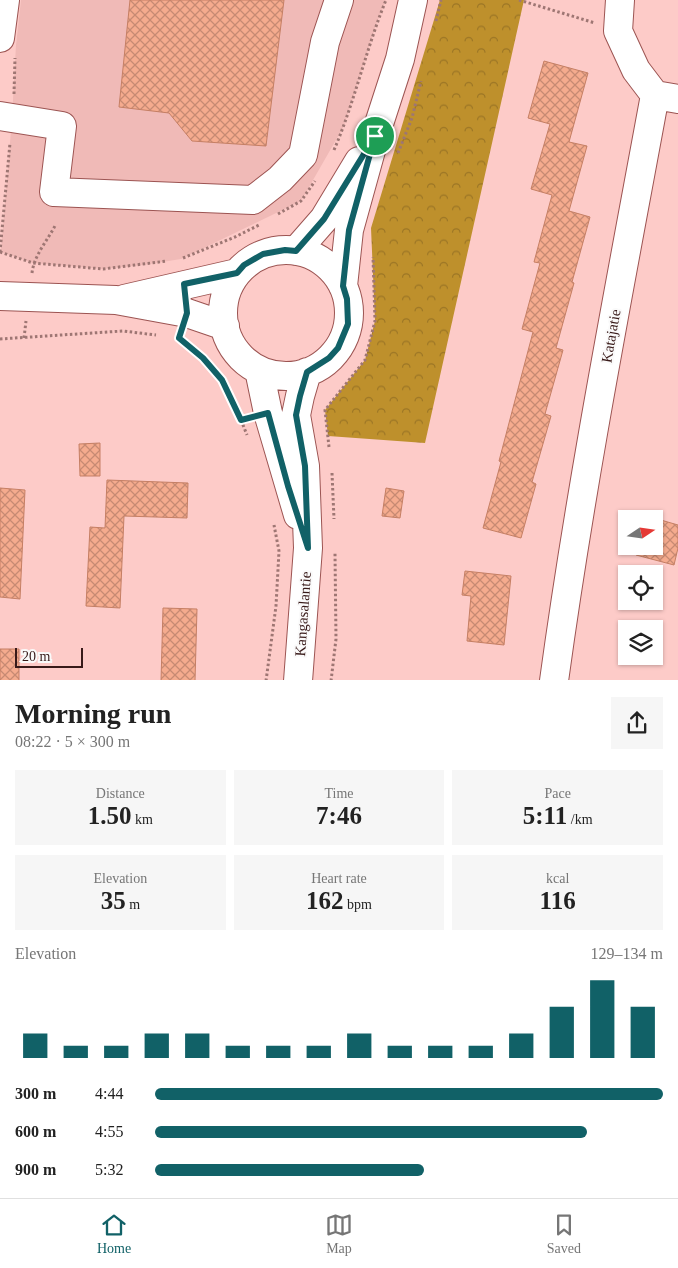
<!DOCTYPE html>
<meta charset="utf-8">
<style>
body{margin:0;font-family:"Times New Roman",serif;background:#f6f6f6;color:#222;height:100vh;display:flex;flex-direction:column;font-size:19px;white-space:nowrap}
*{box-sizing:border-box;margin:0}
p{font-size:16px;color:#767676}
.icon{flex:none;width:28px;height:28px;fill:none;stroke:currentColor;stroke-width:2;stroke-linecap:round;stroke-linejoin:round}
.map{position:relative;height:680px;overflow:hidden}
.panel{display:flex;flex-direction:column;background:#fff;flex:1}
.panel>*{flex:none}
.needle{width:32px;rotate:77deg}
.controls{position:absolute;left:618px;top:510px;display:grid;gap:10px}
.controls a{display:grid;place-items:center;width:45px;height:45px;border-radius:0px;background:#fff;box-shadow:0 1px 4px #0004;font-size:25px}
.scale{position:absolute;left:15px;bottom:12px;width:68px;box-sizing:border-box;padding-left:5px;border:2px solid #381a19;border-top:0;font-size:14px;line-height:18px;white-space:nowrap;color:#381a19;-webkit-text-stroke:4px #fafafa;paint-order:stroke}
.pin{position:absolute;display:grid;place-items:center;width:42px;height:42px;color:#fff;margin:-21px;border:2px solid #fff;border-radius:50%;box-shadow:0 1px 5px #0007}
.round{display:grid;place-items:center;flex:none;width:52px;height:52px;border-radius:0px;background:#f6f6f6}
.summary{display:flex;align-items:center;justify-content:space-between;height:85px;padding:0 15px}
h1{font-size:28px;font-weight:800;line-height:38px}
.stats{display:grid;grid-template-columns:repeat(3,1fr);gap:8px;height:85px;padding:5px 15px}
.stats div{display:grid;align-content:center;border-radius:0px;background:#f6f6f6;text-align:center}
.stats b{font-size:25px;font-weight:800}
.stats small{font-size:14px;font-weight:400}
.stats p{font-size:14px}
.chart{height:140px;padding:10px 15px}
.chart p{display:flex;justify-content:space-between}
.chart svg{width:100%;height:90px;margin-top:5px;stroke:#116167;stroke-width:6}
ul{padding:0 15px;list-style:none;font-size:16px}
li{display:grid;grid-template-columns:80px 60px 1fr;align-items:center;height:38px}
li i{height:12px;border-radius:6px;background:#116167}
.menu{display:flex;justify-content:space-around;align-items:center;height:70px;border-top:1px solid #e0e0e0;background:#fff;font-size:14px;color:#767676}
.menu a{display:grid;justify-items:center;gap:2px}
.menu .current{color:#116167}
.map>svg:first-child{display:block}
.built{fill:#f0bab7}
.forest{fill:url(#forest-crowns)}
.building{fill:url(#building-cross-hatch);stroke:#c57f64}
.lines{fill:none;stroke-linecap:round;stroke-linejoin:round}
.minor-casing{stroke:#9c5452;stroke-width:30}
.major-casing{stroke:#9c5452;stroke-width:30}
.path{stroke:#9e7673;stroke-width:3;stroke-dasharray:2.5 2.5;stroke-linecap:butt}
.minor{stroke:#fff;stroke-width:28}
.major{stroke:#fff;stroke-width:28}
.route-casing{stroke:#fff;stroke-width:10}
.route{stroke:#116167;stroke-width:6}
.labels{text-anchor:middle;stroke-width:4;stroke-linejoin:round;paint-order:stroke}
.street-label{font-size:15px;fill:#381a19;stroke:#fafafa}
</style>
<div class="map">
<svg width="678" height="681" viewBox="0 0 678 681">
<defs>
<pattern id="forest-crowns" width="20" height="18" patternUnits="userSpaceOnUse" patternTransform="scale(1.25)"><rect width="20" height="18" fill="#be902c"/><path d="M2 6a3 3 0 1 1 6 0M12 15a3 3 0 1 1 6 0" fill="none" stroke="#9b7525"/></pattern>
<pattern id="building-cross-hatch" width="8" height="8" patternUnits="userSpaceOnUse" patternTransform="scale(1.25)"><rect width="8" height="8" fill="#f5ab8e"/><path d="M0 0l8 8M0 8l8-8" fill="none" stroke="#c78a73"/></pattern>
</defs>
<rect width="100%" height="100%" fill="#fdcbc8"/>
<!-- built -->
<path class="built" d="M 21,0 L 386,0 L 377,22 L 344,126 L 301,201 L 181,259 L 143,265 L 103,269 L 33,263 L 1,252 L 12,118 L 16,45 Z"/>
<!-- forest -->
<path class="forest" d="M 440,0 L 524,0 L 425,443 L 328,436 L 325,410 L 365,360 L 375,321 L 371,228 Z"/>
<!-- building -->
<path class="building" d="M 130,0 L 284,0 L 266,146 L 192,141 L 169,113 L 119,107 Z
M 544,61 L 588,73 L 569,142 L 587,146 L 569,211 L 590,217 L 572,282 L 574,283 L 556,348 L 563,350 L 545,414 L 551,416 L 532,482 L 536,484 L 521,538 L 483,528 L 501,462 L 499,461 L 533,332 L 522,329 L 540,263 L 534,262 L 552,195 L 531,189 L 550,124 L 528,118 Z
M 100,443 L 100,476 L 80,476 L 79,444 Z
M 107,480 L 188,483 L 187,518 L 124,516 L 120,608 L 86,606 L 90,527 L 105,528 Z
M 0,488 L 25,490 L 20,599 L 0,597 Z
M 386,488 L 404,491 L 400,518 L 382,516 Z
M 647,516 L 678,525 L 678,548 L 674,565 L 636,555 L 639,546 L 654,546 L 654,519 L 646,519 Z
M 465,571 L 511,576 L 504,645 L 467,641 L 471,596 L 462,595 Z
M 163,608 L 197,609 L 195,681 L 161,681 Z
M 0,649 L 19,649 L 19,681 L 0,681 Z"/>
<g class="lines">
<!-- minor casing -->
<g class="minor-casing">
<path id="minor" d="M 0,38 L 5,0
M 655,95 L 678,99
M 0,116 L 62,126 L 54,192 L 253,200 L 280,179 L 303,155 L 325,42 L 339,0
M 554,681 C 581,484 619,290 655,95 L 636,70 L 618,31 L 620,0"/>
</g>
<!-- major casing -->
<g class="major-casing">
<path id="major" d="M223 313a63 63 0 1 1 126 0a63 63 0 1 1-126 0Z
M 296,251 L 324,219 L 359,161
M 343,286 L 349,230 L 375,136 L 400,59 L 413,0
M 0,296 L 116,300 L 187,313 L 225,326
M 124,299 L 237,273
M 259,370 L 268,413 L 298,515
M 298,681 L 308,548 L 305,466 L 296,415 L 300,396 L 307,372"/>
</g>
<!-- path -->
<path class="path" d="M 519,0 L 595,23
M 436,21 L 441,0
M 14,94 L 15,58
M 334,150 C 355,101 366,49 386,0
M 398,153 L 412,118 L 421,81
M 278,214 L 301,201 L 315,181
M 0,252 L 33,263 L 103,269 L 167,261
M 0,252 L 10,143
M 183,258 L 235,237 L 259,225
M 32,273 C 34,255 48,240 56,224
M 24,338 L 26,321
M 180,338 L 203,358 L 222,380 L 241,420 L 245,419
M 0,339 L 123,331 L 156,335
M 241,420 L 247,435
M 329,447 L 325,410 L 365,360 L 375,321 L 373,257
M 332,473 L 334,519
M 266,681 L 276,606 L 279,551 L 274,525
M 331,681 L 336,639 L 335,553"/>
<!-- minor -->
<use href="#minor" class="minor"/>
<!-- major -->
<use href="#major" class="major"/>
</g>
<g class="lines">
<!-- route casing -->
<g class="route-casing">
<path id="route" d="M 375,136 L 349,230 L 343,286 L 347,299 L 348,324 L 338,348 L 329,358 L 307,372 L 300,396 L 296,415 L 305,466 L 308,548 L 288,486 L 268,413 L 241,420 L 222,380 L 203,358 L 179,338 L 187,313 L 184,284 L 237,273 L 244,265 L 263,254 L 285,250 L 296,251 L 324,219 Z"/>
</g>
<!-- route -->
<use href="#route" class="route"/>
</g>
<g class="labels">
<!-- street labels -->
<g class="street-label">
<text transform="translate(611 336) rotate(-80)" y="5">Katajatie</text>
<text transform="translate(303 614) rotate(-86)" y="5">Kangasalantie</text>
</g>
</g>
</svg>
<div class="controls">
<a><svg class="needle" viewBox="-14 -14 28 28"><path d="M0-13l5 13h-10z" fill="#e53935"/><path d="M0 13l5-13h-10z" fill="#767676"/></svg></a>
<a><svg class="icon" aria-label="locate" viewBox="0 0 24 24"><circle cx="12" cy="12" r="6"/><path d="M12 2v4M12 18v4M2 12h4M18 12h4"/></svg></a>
<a><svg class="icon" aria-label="layers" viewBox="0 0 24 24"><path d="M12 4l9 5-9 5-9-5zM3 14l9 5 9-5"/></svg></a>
</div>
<div class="scale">20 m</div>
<div class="pin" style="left:375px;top:136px;background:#1e9e55"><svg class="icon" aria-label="arrive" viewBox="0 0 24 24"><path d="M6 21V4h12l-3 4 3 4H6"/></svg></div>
</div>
<section class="panel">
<div class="summary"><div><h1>Morning run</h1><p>08:22 · 5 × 300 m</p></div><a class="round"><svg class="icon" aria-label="share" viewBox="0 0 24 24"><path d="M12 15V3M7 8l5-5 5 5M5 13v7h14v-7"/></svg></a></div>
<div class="stats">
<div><p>Distance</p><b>1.50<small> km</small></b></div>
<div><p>Time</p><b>7:46</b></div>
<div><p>Pace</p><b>5:11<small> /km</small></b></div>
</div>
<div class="stats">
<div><p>Elevation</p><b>35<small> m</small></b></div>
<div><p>Heart rate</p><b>162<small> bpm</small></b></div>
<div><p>kcal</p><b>116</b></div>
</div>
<div class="chart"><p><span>Elevation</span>129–134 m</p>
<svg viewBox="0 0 160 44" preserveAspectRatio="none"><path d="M5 44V32M15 44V38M25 44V38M35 44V32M45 44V32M55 44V38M65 44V38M75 44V38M85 44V32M95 44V38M105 44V38M115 44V38M125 44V32M135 44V19M145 44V6M155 44V19"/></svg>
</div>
<ul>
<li><b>300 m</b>4:44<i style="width:100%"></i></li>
<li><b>600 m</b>4:55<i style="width:85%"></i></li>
<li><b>900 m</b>5:32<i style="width:53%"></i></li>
</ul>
</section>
<nav class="menu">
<a class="current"><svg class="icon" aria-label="home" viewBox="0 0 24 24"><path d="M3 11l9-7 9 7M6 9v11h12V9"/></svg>Home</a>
<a><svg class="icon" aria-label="map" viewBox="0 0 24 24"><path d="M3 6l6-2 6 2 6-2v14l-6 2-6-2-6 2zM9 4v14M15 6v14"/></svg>Map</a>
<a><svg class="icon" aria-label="saved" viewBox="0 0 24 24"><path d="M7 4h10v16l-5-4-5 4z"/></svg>Saved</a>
</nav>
